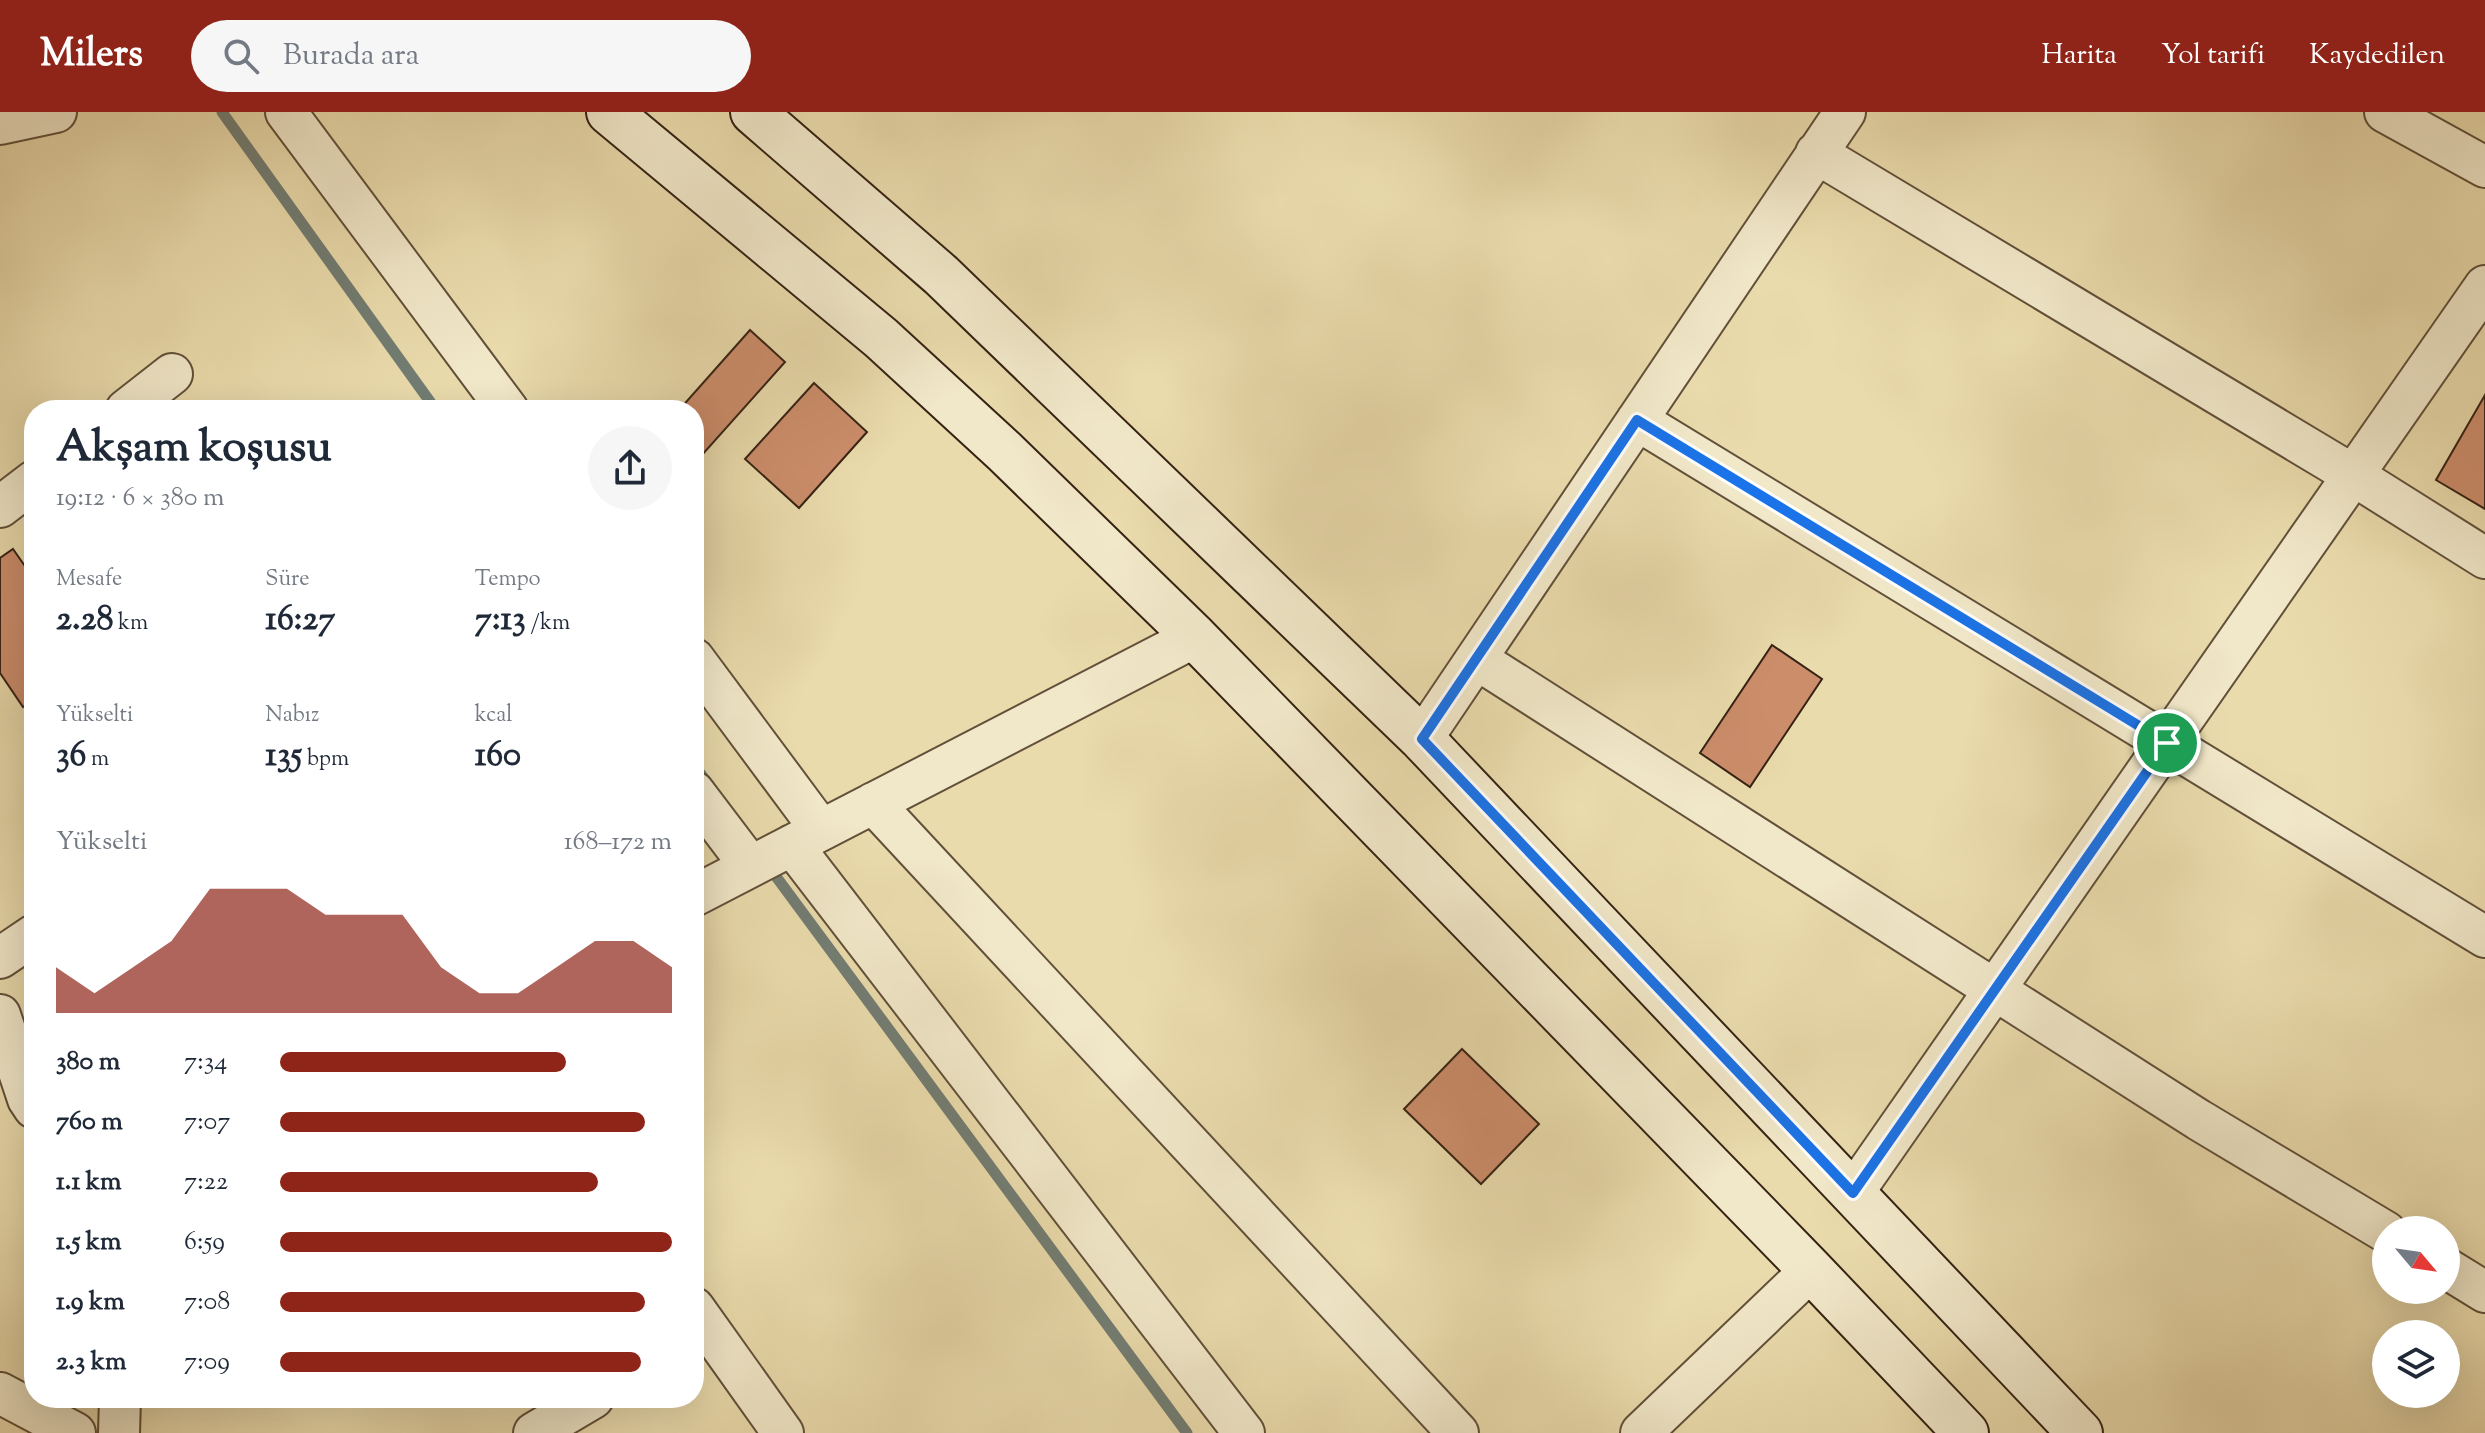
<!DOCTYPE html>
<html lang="tr">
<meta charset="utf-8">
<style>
body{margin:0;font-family:"Sorts Mill Goudy",serif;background:#f6f6f7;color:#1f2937;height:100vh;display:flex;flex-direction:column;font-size:30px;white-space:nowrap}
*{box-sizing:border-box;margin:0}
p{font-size:26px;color:#747a83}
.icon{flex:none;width:44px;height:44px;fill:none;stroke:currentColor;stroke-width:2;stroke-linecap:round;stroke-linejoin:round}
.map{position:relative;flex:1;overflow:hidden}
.side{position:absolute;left:24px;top:288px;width:680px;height:1008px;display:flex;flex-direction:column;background:#fff;border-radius:32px;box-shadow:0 8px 32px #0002}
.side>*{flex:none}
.needle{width:52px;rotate:119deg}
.controls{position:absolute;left:2372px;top:1104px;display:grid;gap:16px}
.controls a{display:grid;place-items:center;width:88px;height:88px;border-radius:50%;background:#fff;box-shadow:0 8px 32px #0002;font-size:40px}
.pin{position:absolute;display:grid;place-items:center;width:68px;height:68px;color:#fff;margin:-34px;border:4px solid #fff;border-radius:50%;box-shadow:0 2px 8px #0007}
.round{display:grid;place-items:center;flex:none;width:84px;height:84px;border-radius:42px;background:#f6f6f7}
.headline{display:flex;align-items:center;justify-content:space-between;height:136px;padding:0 32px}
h1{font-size:44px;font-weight:800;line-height:60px}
.figures{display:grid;grid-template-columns:repeat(3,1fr);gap:12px;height:136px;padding:8px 32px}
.figures div{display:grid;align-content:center}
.figures b{font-size:34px;font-weight:800}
.figures small{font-size:22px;font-weight:400}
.figures p{font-size:22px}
.chart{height:224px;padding:16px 32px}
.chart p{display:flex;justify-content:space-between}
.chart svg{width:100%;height:144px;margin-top:8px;fill:#8f2418;opacity:.7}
ul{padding:0 32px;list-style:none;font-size:26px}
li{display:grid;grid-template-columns:128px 96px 1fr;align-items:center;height:60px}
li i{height:20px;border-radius:10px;background:#8f2418}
header{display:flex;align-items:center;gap:48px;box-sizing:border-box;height:112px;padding:0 40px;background:#8f2418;color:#fff}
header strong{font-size:38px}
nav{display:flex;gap:44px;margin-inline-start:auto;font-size:28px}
.search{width:560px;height:72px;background:#f6f6f7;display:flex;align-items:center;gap:20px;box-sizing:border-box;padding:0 28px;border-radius:44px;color:#747a83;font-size:30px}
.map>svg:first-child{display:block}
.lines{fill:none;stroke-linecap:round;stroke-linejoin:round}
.stream{stroke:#727d73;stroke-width:11}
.building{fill:#cc8d6b;stroke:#352214;stroke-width:2}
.street-casing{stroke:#62503a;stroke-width:44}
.secondary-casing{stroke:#352214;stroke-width:48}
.street{stroke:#f1e8c9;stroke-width:40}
.secondary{stroke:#f1e8c9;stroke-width:44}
.route-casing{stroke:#fff;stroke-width:16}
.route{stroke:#1a73e8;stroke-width:10}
</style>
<header>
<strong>Milers</strong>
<div class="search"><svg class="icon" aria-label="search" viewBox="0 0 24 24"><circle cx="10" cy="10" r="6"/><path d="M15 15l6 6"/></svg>Burada ara</div>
<nav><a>Harita</a><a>Yol tarifi</a><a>Kaydedilen</a></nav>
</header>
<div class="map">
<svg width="2485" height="1321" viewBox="0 0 2485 1321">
<rect width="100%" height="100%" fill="#eadbac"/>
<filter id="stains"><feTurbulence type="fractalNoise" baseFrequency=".0025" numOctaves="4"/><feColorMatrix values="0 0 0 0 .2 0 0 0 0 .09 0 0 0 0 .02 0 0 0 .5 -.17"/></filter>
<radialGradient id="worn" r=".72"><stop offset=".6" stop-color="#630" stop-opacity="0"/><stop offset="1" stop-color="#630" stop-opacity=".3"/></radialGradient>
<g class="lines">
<!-- stream -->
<path class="stream" d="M 222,0 L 436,298
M 694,653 L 709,673
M 769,755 L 1187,1321"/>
</g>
<!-- building -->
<path class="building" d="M 750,218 L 785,250 L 694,352 L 694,298 L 679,298 Z
M 814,271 L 867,320 L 799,396 L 745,347 Z
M 2485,283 L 2485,397 L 2436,368 Z
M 13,437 L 34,467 L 34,587 L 23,595 L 0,561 L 0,446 Z
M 1772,533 L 1822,567 L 1750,675 L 1700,641 Z
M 1462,937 L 1539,1012 L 1481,1072 L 1404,997 Z"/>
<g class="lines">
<!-- street casing -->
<g class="street-casing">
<path id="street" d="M 286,0 L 508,298
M 2385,0 L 2485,55
M 0,12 L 56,0
M 1816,41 L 2353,363 L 2485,446
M 126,298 L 172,262
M 1637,308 L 2485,825
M 0,395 L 34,369
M 694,547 L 821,718
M 1478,548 L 2199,1008 L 2386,1120
M 1422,627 L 1845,0
M 694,680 L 750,754
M 873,691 L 1458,1321
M 792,733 L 1244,1321
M 694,784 L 1195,525
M 0,846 L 34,823
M 0,903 L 28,987 L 34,996
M 1853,1081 L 2485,174
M 2446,1156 L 2485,1180
M 694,1196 L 783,1321
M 0,1281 L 75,1321
M 119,1321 L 120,1286
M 534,1321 L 593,1286
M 1641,1321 L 1811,1158"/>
</g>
<!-- secondary casing -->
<g class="secondary-casing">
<path id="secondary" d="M 609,0 L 881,226 L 1004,339 L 1195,525 L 1811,1158 L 1966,1321
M 753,0 L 941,163 L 1422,627 L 2080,1321"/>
</g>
<!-- street -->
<use href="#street" class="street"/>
<!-- secondary -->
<use href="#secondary" class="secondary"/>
</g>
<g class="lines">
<!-- route casing -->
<g class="route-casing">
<path id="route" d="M 1637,308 L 2167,631 L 1853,1081 L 1422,627 Z"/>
</g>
<!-- route -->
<use href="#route" class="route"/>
</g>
<rect width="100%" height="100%" filter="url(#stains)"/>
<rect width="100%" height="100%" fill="url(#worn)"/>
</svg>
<div class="controls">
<a><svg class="needle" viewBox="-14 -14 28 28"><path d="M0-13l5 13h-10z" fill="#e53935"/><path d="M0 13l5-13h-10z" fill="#747a83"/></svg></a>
<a><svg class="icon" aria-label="layers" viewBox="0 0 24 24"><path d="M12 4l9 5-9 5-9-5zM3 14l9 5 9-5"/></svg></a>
</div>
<div class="pin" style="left:2167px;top:631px;background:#1e9e55"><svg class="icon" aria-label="arrive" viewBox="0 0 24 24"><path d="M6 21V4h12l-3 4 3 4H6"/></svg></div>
<section class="side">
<div class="headline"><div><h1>Akşam koşusu</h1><p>19:12 · 6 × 380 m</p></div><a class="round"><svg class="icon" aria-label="share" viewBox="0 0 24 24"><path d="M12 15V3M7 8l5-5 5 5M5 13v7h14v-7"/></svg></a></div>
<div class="figures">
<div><p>Mesafe</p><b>2.28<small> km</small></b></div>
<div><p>Süre</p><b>16:27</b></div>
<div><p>Tempo</p><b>7:13<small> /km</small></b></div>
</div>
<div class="figures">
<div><p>Yükselti</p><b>36<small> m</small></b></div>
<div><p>Nabız</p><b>135<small> bpm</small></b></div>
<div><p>kcal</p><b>160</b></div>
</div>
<div class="chart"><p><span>Yükselti</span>168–172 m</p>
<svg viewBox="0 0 160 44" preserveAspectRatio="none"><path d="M0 44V30L10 38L20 30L30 22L40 6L50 6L60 6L70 14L80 14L90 14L100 30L110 38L120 38L130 30L140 22L150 22L160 30V44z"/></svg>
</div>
<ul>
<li><b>380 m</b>7:34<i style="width:73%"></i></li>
<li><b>760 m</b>7:07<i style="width:93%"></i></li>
<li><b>1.1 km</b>7:22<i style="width:81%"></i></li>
<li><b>1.5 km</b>6:59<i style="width:100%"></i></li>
<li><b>1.9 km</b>7:08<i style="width:93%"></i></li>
<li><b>2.3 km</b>7:09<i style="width:92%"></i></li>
</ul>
</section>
</div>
